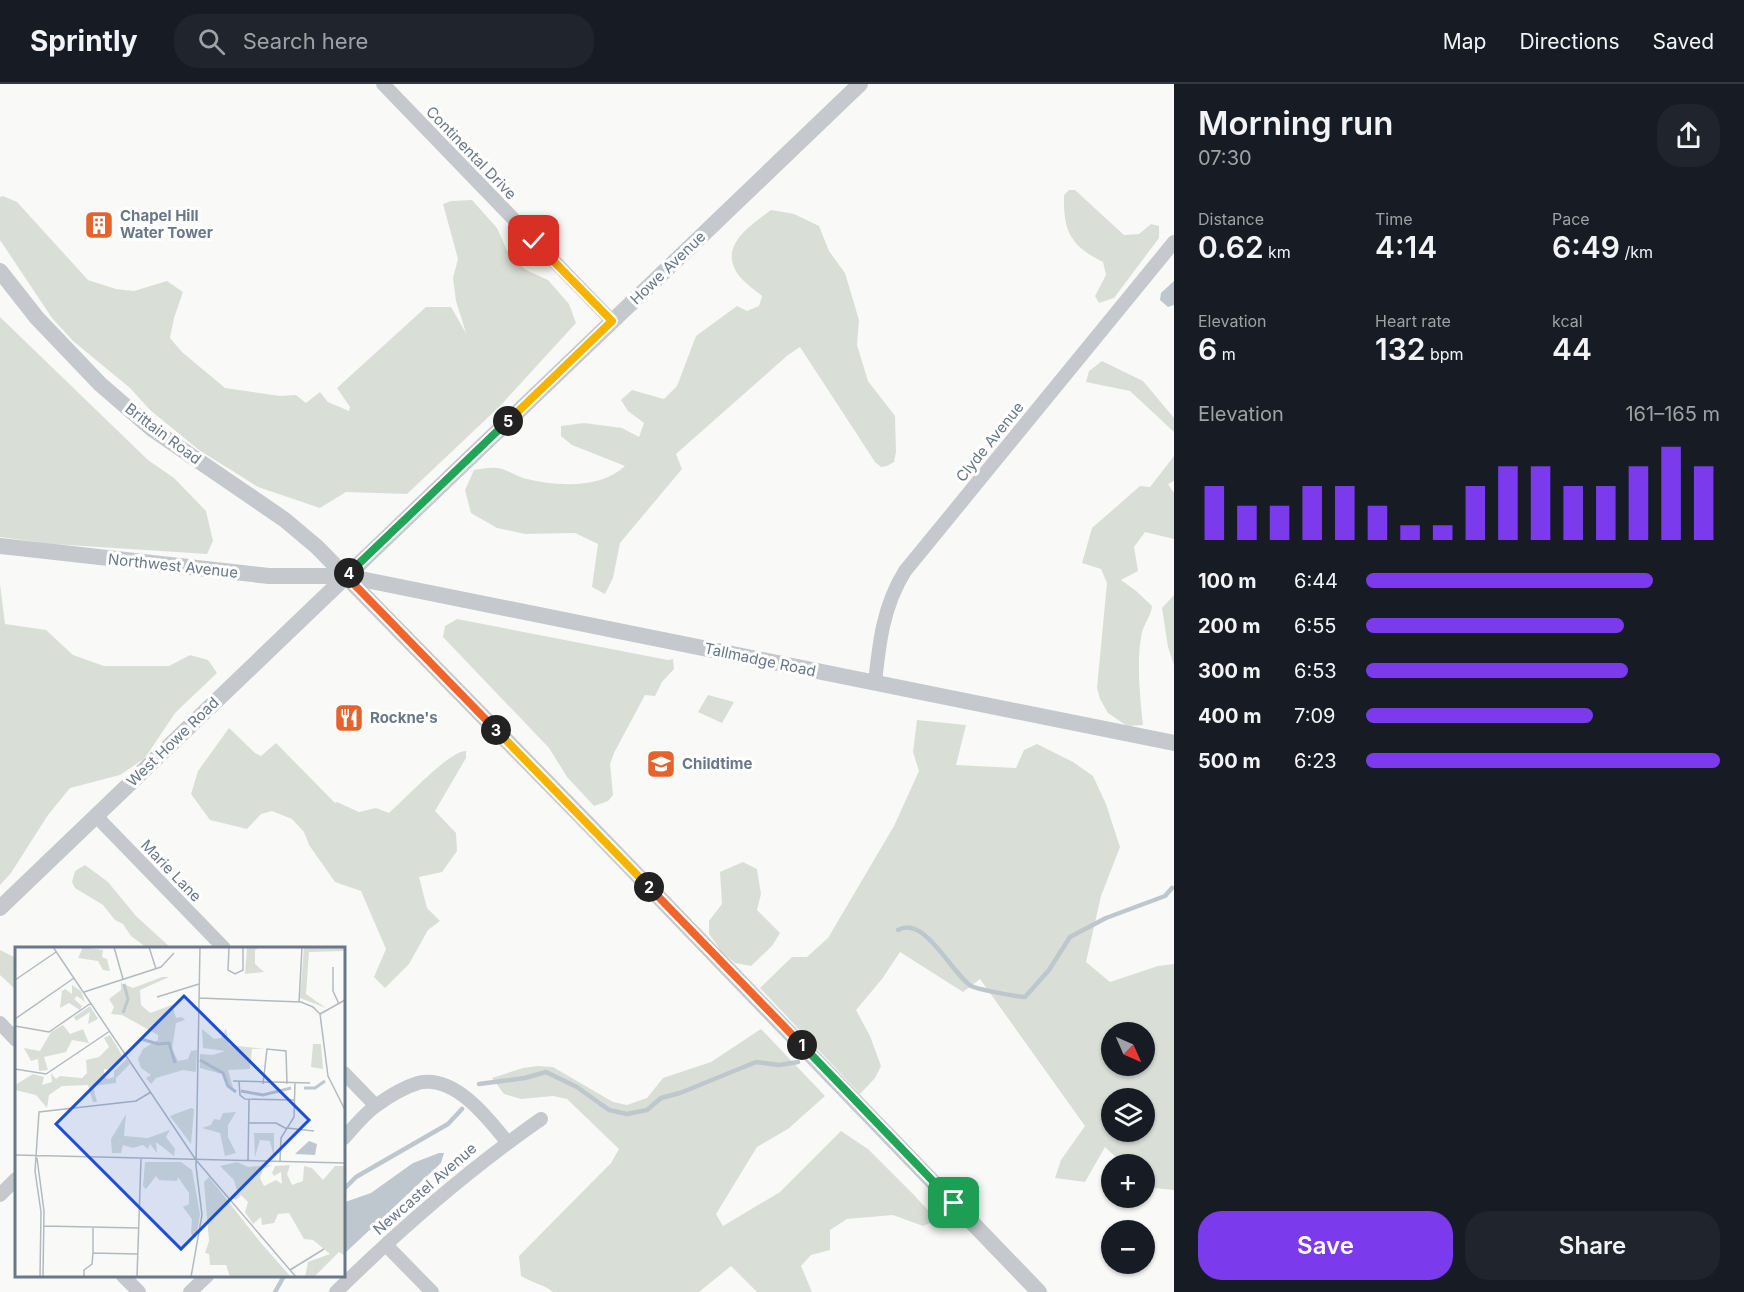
<!DOCTYPE html>
<meta charset="utf-8">
<style>
body{margin:0;font-family:Inter,sans-serif;background:#20242c;color:#f1f3f6;height:100vh;display:flex;flex-direction:column;font-size:22px;white-space:nowrap}
*{box-sizing:border-box;margin:0}
p{font-size:20px;color:#9ea1a6}
.icon{flex:none;width:33px;height:33px;fill:none;stroke:currentColor;stroke-width:2;stroke-linecap:round;stroke-linejoin:round}
.map{position:relative;flex:1;overflow:hidden}
.sheet{display:flex;flex-direction:column;background:#171b24;width:570px}
.sheet>*{flex:none}
.needle{width:39px;rotate:135deg}
.buttons{position:absolute;left:1101px;top:938px;display:grid;gap:12px}
.buttons a{display:grid;place-items:center;width:54px;height:54px;border-radius:50%;background:#171b24;box-shadow:0 2px 4px #0004;font-size:30px}
.pin{position:absolute;display:grid;place-items:center;width:51px;height:51px;color:#fff;margin:-26px;border-radius:12px;box-shadow:0 3px 9px #0006}
.km{position:absolute;width:30px;height:30px;margin:-15px;border-radius:50%;background:#222;color:#fff;font-size:16px;line-height:30px;text-align:center}
.round{display:grid;place-items:center;flex:none;width:63px;height:63px;border-radius:24px;background:#20242c}
.summary{display:flex;align-items:center;justify-content:space-between;height:102px;padding:0 24px}
h1{font-size:33px;font-weight:600;line-height:45px}
.figures{display:grid;grid-template-columns:repeat(3,1fr);gap:9px;height:102px;padding:6px 24px}
.figures div{display:grid;align-content:center}
.figures b{font-size:30px;font-weight:600}
.figures small{font-size:16px;font-weight:400}
.figures p{font-size:16px}
.chart{height:168px;padding:12px 24px}
.chart p{display:flex;justify-content:space-between}
.chart svg{width:100%;height:108px;margin-top:6px;stroke:#7c3aed;stroke-width:6}
.button{display:flex;gap:12px;margin-top:auto;padding:12px 24px}
.button a{flex:1;height:69px;border-radius:24px;background:#7c3aed;color:#fff;font-size:24px;font-weight:600;line-height:69px;text-align:center}
.button a+a{background:#20242c;color:#f1f3f6}
ul{padding:0 24px;list-style:none;font-size:20px}
li{display:grid;grid-template-columns:96px 72px 1fr;align-items:center;height:45px}
li i{height:15px;border-radius:8px;background:#7c3aed}
header{display:flex;align-items:center;gap:36px;box-sizing:border-box;height:84px;padding:0 30px;background:#171b24;border-bottom:2px solid #363941}
header strong{font-size:28px}
nav{display:flex;gap:33px;margin-inline-start:auto;font-size:21px}
.search{width:420px;height:54px;background:#20242c;display:flex;align-items:center;gap:15px;box-sizing:border-box;padding:0 21px;border-radius:24px;color:#9ea1a6;font-size:22px}
main{display:flex;flex:1;min-height:0}
.map>svg:first-child{display:block}
.green{fill:#d9dfd6;fill-rule:evenodd}
.water{fill:#bdc7cd}
.lines{fill:none;stroke-linecap:round;stroke-linejoin:round}
.stream{stroke:#bdc7cd;stroke-width:4.5}
.minor{stroke:#c5c9cd;stroke-width:14}
.tertiary{stroke:#c5c9cd;stroke-width:16}
.split-1-casing{stroke:#fff;stroke-width:12}
.split-2-casing{stroke:#fff;stroke-width:12}
.split-3-casing{stroke:#fff;stroke-width:12}
.split-4-casing{stroke:#fff;stroke-width:12}
.split-5-casing{stroke:#fff;stroke-width:12}
.split-6-casing{stroke:#fff;stroke-width:12}
.split-1{stroke:#22a559;stroke-width:8}
.split-2{stroke:#f0652b;stroke-width:8}
.split-3{stroke:#f5b400;stroke-width:8}
.split-4{stroke:#f0652b;stroke-width:8}
.split-5{stroke:#22a559;stroke-width:8}
.split-6{stroke:#f5b400;stroke-width:8}
.labels{text-anchor:middle;stroke-width:6;stroke-linejoin:round;paint-order:stroke}
.street-label{font-size:15px;fill:#687889;stroke:#fff}
.poi-label{font-size:15px;font-weight:bold;fill:#687889;stroke:#fff;text-anchor:start}
.inset-river{fill:none;stroke:#bdc7cd;stroke-width:3}
.inset-road{fill:none;stroke:#b2bac1;stroke-width:1.5}
.view{fill:#1d4ed8;fill-opacity:0.15;stroke:#1d4ed8;stroke-width:3}
.inset-edge{fill:none;stroke:#687889;stroke-width:3}
</style>
<header>
<strong>Sprintly</strong>
<div class="search"><svg class="icon" aria-label="search" viewBox="0 0 24 24"><circle cx="10" cy="10" r="6"/><path d="M15 15l6 6"/></svg>Search here</div>
<nav><a>Map</a><a>Directions</a><a>Saved</a></nav>
</header>
<main>
<div class="map">
<svg width="1174" height="1208" viewBox="0 0 1174 1208">
<rect width="100%" height="100%" fill="#f9faf7"/>
<!-- green -->
<path class="green" d="M 1069,106 L 1075,106 L 1124,151 L 1139,150 L 1151,140 L 1159,142 L 1159,154 L 1114,214 L 1099,219 L 1095,212 L 1106,191 L 1103,178 C 1071,162 1063,148 1064,111 Z
M 3,112 L 17,118 L 88,196 L 116,205 L 134,207 L 167,197 L 183,208 L 174,234 L 170,254 L 182,268 L 225,304 L 280,312 L 296,311 L 306,319 L 320,308 L 328,318 L 349,327 L 350,323 L 337,304 L 426,223 L 451,223 L 466,249 L 456,217 L 453,194 L 458,175 L 443,120 L 451,117 L 472,116 L 497,144 L 510,173 L 526,186 L 548,196 L 569,220 L 576,239 L 500,322 L 407,410 L 346,408 L 320,424 L 258,403 L 199,366 L 150,326 L 130,304 L 73,257 L 52,234 L 0,156 L 0,113 Z
M 771,126 L 794,130 L 819,142 L 829,167 L 845,189 L 859,236 L 857,261 L 868,297 L 895,332 L 896,368 L 894,378 L 887,382 L 881,383 L 875,378 L 800,263 L 788,271 L 676,370 L 682,385 L 620,459 L 613,494 L 605,510 L 592,503 L 598,460 L 575,449 L 525,450 L 497,444 L 471,429 L 465,406 L 474,386 C 481,385 490,383 497,384 C 506,385 515,391 523,394 C 555,402 599,406 625,382 L 572,361 L 561,352 L 561,342 L 584,339 L 622,344 L 639,353 L 644,339 L 628,327 L 621,316 L 632,306 L 664,315 L 677,302 L 696,252 L 737,222 L 747,227 L 759,222 L 762,212 C 755,206 746,200 740,193 C 716,163 750,142 771,126 Z
M 0,233 L 148,376 L 174,394 L 206,427 L 213,457 L 207,470 L 52,460 L 0,453 Z
M 1102,277 L 1143,297 L 1174,334 L 1174,348 L 1130,307 L 1086,298 L 1089,287 Z
M 1174,372 L 1174,397 L 1168,400 L 1174,409 L 1174,455 L 1145,448 L 1134,463 L 1138,487 L 1121,496 L 1135,506 L 1152,522 C 1151,532 1145,538 1142,548 C 1136,576 1140,612 1143,641 L 1127,642 L 1108,629 L 1100,615 L 1097,604 L 1107,499 L 1101,485 L 1082,479 L 1092,444 L 1140,402 L 1150,403 Z
M 0,500 L 5,540 L 46,546 L 73,571 L 104,582 L 169,582 L 190,571 L 208,576 L 217,589 L 175,629 L 145,674 L 120,691 L 70,704 L 48,731 L 11,789 L 0,801 Z
M 1174,511 L 1174,581 L 1168,563 L 1162,524 Z
M 457,535 L 668,576 L 673,575 L 674,585 L 662,598 L 655,612 L 645,611 L 614,669 L 610,680 L 613,711 L 608,717 L 594,722 L 567,693 L 549,664 L 443,553 L 445,542 Z
M 708,611 L 734,618 L 722,639 L 698,628 Z
M 917,636 L 966,641 L 956,681 L 1016,684 L 1024,666 L 1037,660 L 1073,678 L 1093,692 L 1106,720 L 1120,763 L 1101,812 L 1086,878 L 1110,898 L 1158,882 L 1174,880 L 1174,1106 L 1145,1103 L 1144,1080 L 1123,1080 L 1105,1063 L 1085,1098 L 1055,1094 L 1061,1076 L 1085,1042 L 980,895 L 963,908 L 900,868 L 882,895 L 856,926 L 870,952 L 881,982 L 875,994 L 860,1010 L 760,904 L 792,873 L 807,873 L 828,854 L 894,742 L 919,687 L 913,668 ZM 1112,948 L 1144,948 L 1144,981 L 1112,981 ZM 1112,1014 L 1144,1014 L 1144,1047 L 1112,1047 Z
M 229,644 L 255,669 L 261,672 L 276,659 L 335,719 L 337,718 L 359,728 L 376,724 L 389,729 C 404,716 450,666 466,667 L 466,674 L 435,727 L 456,749 L 457,767 L 442,788 L 419,793 L 427,824 L 440,837 L 428,846 L 409,880 L 385,904 L 374,893 L 386,865 L 361,807 L 335,798 L 309,761 L 304,748 L 292,735 L 272,727 L 261,730 L 247,745 L 210,736 L 191,710 L 198,687 Z
M 743,778 L 757,785 L 761,810 L 757,826 L 780,849 L 772,862 L 751,882 L 735,879 L 722,868 L 709,850 L 709,837 L 722,820 L 720,788 Z
M 85,781 L 108,798 L 136,832 L 171,864 L 147,864 L 131,852 L 123,840 L 115,836 L 103,821 L 75,804 L 72,798 L 75,787 Z
M 0,866 L 16,874 L 16,906 L 0,891 Z
M 761,945 L 825,1012 L 788,1045 L 757,1063 L 716,1130 L 723,1142 L 780,1108 L 841,1047 L 868,1065 L 913,1110 L 937,1136 L 923,1142 L 893,1131 L 847,1135 L 830,1146 L 830,1166 L 811,1171 L 801,1182 L 812,1208 L 757,1208 L 731,1182 L 699,1208 L 553,1208 C 543,1200 532,1199 521,1192 L 519,1172 L 611,1079 L 619,1065 L 567,1015 L 553,1012 L 521,1015 L 504,1010 L 492,994 L 523,984 L 538,982 L 553,983 L 613,1018 L 627,1021 L 647,1014 L 663,994 L 711,978 Z"/>
<!-- water -->
<path class="water" d="M 1174,197 L 1174,221 L 1168,223 L 1160,216 L 1161,209 Z
M 439,1069 L 444,1069 L 441,1079 L 344,1170 L 345,1118 L 371,1109 L 413,1079 Z"/>
<g class="lines">
<!-- stream -->
<path class="stream" d="M 898,846 C 925,831 951,889 971,902 C 977,905 1017,913 1025,913 L 1049,886 L 1070,853 L 1106,834 L 1165,812 L 1172,804
M 479,1000 L 525,994 L 546,988 L 577,1003 L 609,1026 L 627,1030 L 647,1026 L 661,1014 L 680,1009 L 756,978 L 779,981 L 798,978
M 344,1105 L 356,1093 L 448,1040 L 462,1025
M 275,1208 L 284,1192"/>
<!-- minor -->
<path class="minor" d="M 383,0 L 612,237
M 875,599 C 879,560 883,522 905,487 L 1174,158
M 96,732 L 224,864
M 0,939 L 16,956
M 344,989 L 375,1021
M 344,1054 C 354,1043 365,1029 377,1021 C 388,1013 405,1003 418,999 C 454,990 488,1034 507,1058
M 0,1111 L 16,1095
M 386,1161 L 432,1208
M 123,1192 L 139,1208
M 190,1208 L 207,1192
M 336,1208 C 400,1145 468,1086 541,1035"/>
<!-- tertiary -->
<path class="tertiary" d="M 0,187 L 37,234 L 100,300 L 152,345 L 285,436 L 317,463 L 593,745 L 1039,1208
M 0,462 L 269,492 L 346,492 L 1174,659
M 0,824 L 860,0"/>
</g>
<g class="lines">
<!-- split-1 casing -->
<g class="split-1-casing">
<path id="split-1" d="M 802,961 L 954,1119"/>
</g>
<!-- split-2 casing -->
<g class="split-2-casing">
<path id="split-2" d="M 649,803 L 802,961"/>
</g>
<!-- split-3 casing -->
<g class="split-3-casing">
<path id="split-3" d="M 496,646 L 649,803"/>
</g>
<!-- split-4 casing -->
<g class="split-4-casing">
<path id="split-4" d="M 349,489 L 346,492 L 496,646"/>
</g>
<!-- split-5 casing -->
<g class="split-5-casing">
<path id="split-5" d="M 349,489 L 508,337"/>
</g>
<!-- split-6 casing -->
<g class="split-6-casing">
<path id="split-6" d="M 508,337 L 612,237 L 534,157"/>
</g>
<!-- split-1 -->
<use href="#split-1" class="split-1"/>
<!-- split-2 -->
<use href="#split-2" class="split-2"/>
<!-- split-3 -->
<use href="#split-3" class="split-3"/>
<!-- split-4 -->
<use href="#split-4" class="split-4"/>
<!-- split-5 -->
<use href="#split-5" class="split-5"/>
<!-- split-6 -->
<use href="#split-6" class="split-6"/>
</g>
<!-- icons -->
<defs>
<g id="building-square" transform="scale(1.5)"><rect x="-9" y="-9" width="18" height="18" rx="4" fill="#e5632c" stroke="#fff"/><path d="M-4-6H4V6H1V3H-1V6H-4ZM-2.5-4.3h1.7v1.8h-1.7ZM.8-4.3h1.7v1.8H.8ZM-2.5-1h1.7V.8h-1.7ZM.8-1h1.7V.8H.8Z" fill="#fff"/></g>
<g id="restaurant-square" transform="scale(1.5)"><rect x="-9" y="-9" width="18" height="18" rx="4" fill="#e5632c" stroke="#fff"/><path d="M-5-6h1v4h1v-4h1v4h1v-4h1v5L-1.5 .5V6h-2V.5L-5-1ZM5-6V6H3V1.5H1.5Q1.5-4 5-6Z" fill="#fff"/></g>
<g id="school-square" transform="scale(1.5)"><rect x="-9" y="-9" width="18" height="18" rx="4" fill="#e5632c" stroke="#fff"/><path d="M0-5L7-2L0 1L-7-2ZM-4 1L0 2.5L4 1V4Q0 6-4 4Z" fill="#fff"/></g>
</defs>
<g fill-rule="evenodd">
<use href="#building-square" x="99" y="141"/>
<use href="#restaurant-square" x="349" y="634"/>
<use href="#school-square" x="661" y="680"/>
</g>
<g class="labels">
<!-- street labels -->
<g class="street-label">
<text transform="translate(471 69) rotate(46)" y="5">Continental Drive</text>
<text transform="translate(668 184) rotate(-44)" y="5">Howe Avenue</text>
<text transform="translate(163 350) rotate(37)" y="5">Brittain Road</text>
<text transform="translate(990 358) rotate(-51)" y="5">Clyde Avenue</text>
<text transform="translate(173 482) rotate(6)" y="5">Northwest Avenue</text>
<text transform="translate(760 576) rotate(12)" y="5">Tallmadge Road</text>
<text transform="translate(173 658) rotate(-44)" y="5">West Howe Road</text>
<text transform="translate(171 787) rotate(46)" y="5">Marie Lane</text>
<text transform="translate(425 1105) rotate(-41)" y="5">Newcastel Avenue</text>
</g>
<!-- poi labels -->
<g class="poi-label">
<text x="120" y="137">Chapel Hill<tspan x="120" dy="17">Water Tower</tspan></text>
<text x="370" y="639">Rockne's</text>
<text x="682" y="685">Childtime</text>
</g>
</g>
<!-- overview -->
<g transform="translate(15 863)">
<rect width="330" height="330" fill="#f9faf7"/>
<path d="M 68,0 L 88,3 L 87,10 L 92,12 L 95,24 L 88,23 L 83,14 L 63,11 ZM 232,0 L 246,0 L 240,3 L 240,17 L 249,25 L 230,27 ZM 289,0 L 330,0 L 330,4 L 294,5 L 291,47 L 311,61 L 285,51 ZM 147,30 L 154,30 L 125,43 L 126,58 L 135,66 L 157,58 L 161,71 L 167,70 L 170,73 L 161,76 L 157,102 L 163,114 L 173,112 L 176,104 L 182,103 L 181,125 L 168,123 L 141,131 L 136,137 L 131,131 L 136,128 L 126,121 L 123,112 L 128,102 L 143,93 L 143,88 L 107,68 L 96,67 L 99,60 L 94,52 L 106,43 L 106,36 L 118,41 ZM 57,38 L 66,44 L 70,55 L 62,49 L 59,52 L 67,59 L 65,63 L 54,56 L 45,61 L 47,44 L 50,42 L 57,47 ZM 75,59 L 83,72 L 73,77 L 75,65 L 61,74 L 59,70 ZM 48,78 L 55,87 L 68,82 L 74,96 L 57,93 L 51,105 L 29,110 L 33,123 L 24,124 L 23,112 L 16,114 L 9,101 L 25,104 L 36,85 ZM 211,81 L 214,98 L 249,102 L 237,102 L 235,122 L 213,123 L 219,144 L 211,139 L 207,127 L 185,121 L 185,107 L 198,108 L 210,104 L 188,101 L 187,82 L 199,92 L 206,91 ZM 95,88 L 107,108 L 98,123 L 89,122 L 89,129 L 92,132 L 99,130 L 99,124 L 112,112 L 115,117 L 101,131 L 101,136 L 78,139 L 82,155 L 78,155 L 73,138 L 47,139 L 34,148 L 32,161 L 21,148 L 0,143 L 0,138 L 18,127 L 29,130 L 27,138 L 37,135 L 36,126 L 41,132 L 45,129 L 67,131 L 72,126 L 71,113 L 84,110 L 94,100 L 89,91 ZM 298,97 L 306,97 L 308,122 L 296,120 ZM 176,161 L 179,162 L 176,197 L 155,169 ZM 221,165 L 213,178 L 213,190 L 221,206 L 210,209 L 205,186 L 187,181 L 196,178 L 199,172 L 205,173 L 208,166 ZM 111,167 L 109,189 L 133,191 L 155,183 L 151,190 L 160,202 L 159,209 L 141,195 L 142,206 L 135,197 L 133,202 L 128,198 L 118,201 L 108,198 L 106,206 L 97,206 L 96,192 ZM 239,186 L 259,186 L 259,210 L 255,194 L 245,193 L 240,210 ZM 130,215 L 166,215 L 177,223 L 185,267 L 181,291 L 176,287 L 177,272 L 168,260 L 174,257 L 174,246 L 163,230 L 162,234 L 144,233 L 141,229 L 131,242 L 128,239 ZM 222,215 L 233,220 L 258,218 L 248,222 L 245,231 L 249,239 L 261,233 L 267,237 L 266,225 L 259,229 L 257,226 L 260,219 L 275,218 L 272,227 L 277,238 L 288,234 L 289,219 L 297,221 L 308,233 L 320,219 L 330,219 L 330,309 L 324,305 L 299,330 L 290,330 L 293,315 L 315,307 L 298,293 L 289,292 L 274,266 L 263,267 L 259,276 L 247,278 L 246,270 L 238,277 L 230,265 L 233,255 L 226,248 L 221,253 L 217,251 L 222,244 L 219,233 L 205,219 ZM 194,230 L 246,296 L 276,330 L 215,330 L 211,318 L 195,318 L 194,307 L 190,306 L 194,294 L 189,235 Z" fill="#d9dfd6"/>
<path d="M 294,194 L 302,197 L 300,208 L 280,207 Z" fill="#bdc7cd"/>
<path class="inset-river" d="M 108,66 L 113,52 L 109,37M 126,92 L 143,97 L 154,96 L 160,116M 185,113 L 208,126 L 213,139 L 221,145M 289,141 L 300,141 L 310,134M 226,144 L 248,148 L 276,141"/>
<path class="inset-road" d="M 38,0 L 181,213 L 281,330M 99,0 L 108,32M 134,0 L 141,22M 214,0 L 213,23 L 220,27 L 228,23 L 228,0M 318,20 L 318,44 L 324,57M 0,33 L 41,5M 69,45 L 146,20 L 159,6M 142,50 L 184,37M 184,51 L 286,55 L 298,60 L 305,67 L 313,129 L 330,163M 284,55 L 287,0M 305,67 L 330,53M 0,72 L 59,31M 0,79 L 34,85 L 76,56M 0,122 L 31,127 L 95,84M 218,134 L 295,136M 224,135 L 225,148 L 230,152 L 279,153M 248,137 L 252,102 L 271,104 L 272,137M 234,176 L 261,176 L 272,182M 272,181 L 299,184M 0,208 L 330,216M 22,211 L 29,264 L 28,330M 233,214 L 234,153M 265,214 L 266,191 L 279,170 L 280,136M 29,279 L 123,281M 78,306 L 78,280M 275,323 L 309,302M 25,330 L 26,265 L 20,224 L 24,165 L 121,154 L 136,145M 69,330 L 69,323 L 77,317 L 78,306 L 122,307M 122,330 L 126,212M 176,330 L 187,268 L 181,219 L 185,0"/>
<path class="view" d="M 169,49 L 294,173 L 166,302 L 41,177 Z"/>
<rect width="330" height="330" class="inset-edge"/>
</g>
</svg>
<div class="buttons">
<a><svg class="needle" viewBox="-14 -14 28 28"><path d="M0-13l5 13h-10z" fill="#e53935"/><path d="M0 13l5-13h-10z" fill="#9ea1a6"/></svg></a>
<a><svg class="icon" aria-label="layers" viewBox="0 0 24 24"><path d="M12 4l9 5-9 5-9-5zM3 14l9 5 9-5"/></svg></a>
<a>+</a>
<a>−</a>
</div>
<div class="pin" style="left:954px;top:1119px;background:#1e9e55"><svg class="icon" aria-label="arrive" viewBox="0 0 24 24"><path d="M6 21V4h12l-3 4 3 4H6"/></svg></div>
<div class="pin" style="left:534px;top:157px;background:#d93025"><svg class="icon" aria-label="check" viewBox="0 0 24 24"><path d="M5 12l5 5 9-10"/></svg></div>
<b class="km" style="left:802px;top:961px">1</b>
<b class="km" style="left:649px;top:803px">2</b>
<b class="km" style="left:496px;top:646px">3</b>
<b class="km" style="left:349px;top:489px">4</b>
<b class="km" style="left:508px;top:337px">5</b>
</div>
<section class="sheet">
<div class="summary"><div><h1>Morning run</h1><p>07:30</p></div><a class="round"><svg class="icon" aria-label="share" viewBox="0 0 24 24"><path d="M12 15V3M7 8l5-5 5 5M5 13v7h14v-7"/></svg></a></div>
<div class="figures">
<div><p>Distance</p><b>0.62<small> km</small></b></div>
<div><p>Time</p><b>4:14</b></div>
<div><p>Pace</p><b>6:49<small> /km</small></b></div>
</div>
<div class="figures">
<div><p>Elevation</p><b>6<small> m</small></b></div>
<div><p>Heart rate</p><b>132<small> bpm</small></b></div>
<div><p>kcal</p><b>44</b></div>
</div>
<div class="chart"><p><span>Elevation</span>161–165 m</p>
<svg viewBox="0 0 160 44" preserveAspectRatio="none"><path d="M5 44V22M15 44V30M25 44V30M35 44V22M45 44V22M55 44V30M65 44V38M75 44V38M85 44V22M95 44V14M105 44V14M115 44V22M125 44V22M135 44V14M145 44V6M155 44V14"/></svg>
</div>
<ul>
<li><b>100 m</b>6:44<i style="width:81%"></i></li>
<li><b>200 m</b>6:55<i style="width:73%"></i></li>
<li><b>300 m</b>6:53<i style="width:74%"></i></li>
<li><b>400 m</b>7:09<i style="width:64%"></i></li>
<li><b>500 m</b>6:23<i style="width:100%"></i></li>
</ul>
<div class="button"><a>Save</a><a>Share</a></div>
</section>
</main>
